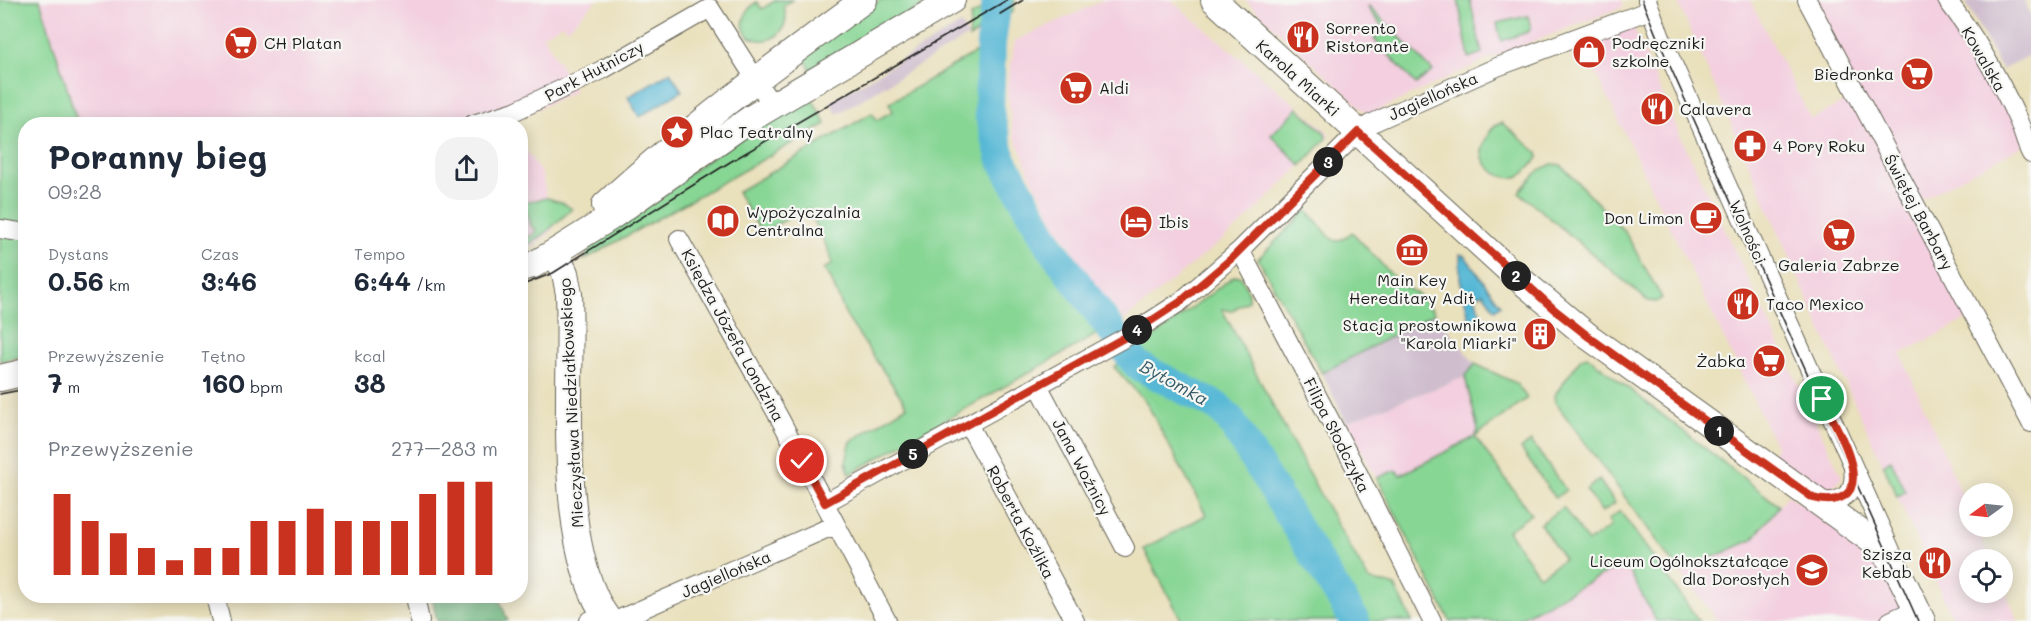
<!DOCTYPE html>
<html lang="pl">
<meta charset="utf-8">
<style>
body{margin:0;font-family:Mali,sans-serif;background:#f2f2f3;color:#1f2937;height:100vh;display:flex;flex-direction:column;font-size:22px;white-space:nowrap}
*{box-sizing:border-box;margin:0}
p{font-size:20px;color:#747a83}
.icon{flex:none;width:33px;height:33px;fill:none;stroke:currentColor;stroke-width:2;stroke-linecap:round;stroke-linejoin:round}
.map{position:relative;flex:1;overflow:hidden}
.details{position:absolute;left:18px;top:117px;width:510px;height:486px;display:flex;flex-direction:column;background:#fff;border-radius:24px;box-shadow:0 3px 15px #0003}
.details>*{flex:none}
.needle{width:39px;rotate:255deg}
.controls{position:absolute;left:1959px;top:483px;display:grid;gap:12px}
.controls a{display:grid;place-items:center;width:54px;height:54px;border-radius:50%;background:#fff;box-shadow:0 3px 15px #0003;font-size:30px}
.pin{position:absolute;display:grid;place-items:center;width:51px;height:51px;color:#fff;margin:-26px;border:3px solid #fff;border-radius:50%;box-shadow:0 2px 6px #0007}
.km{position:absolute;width:30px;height:30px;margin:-15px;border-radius:50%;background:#222;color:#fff;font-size:16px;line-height:30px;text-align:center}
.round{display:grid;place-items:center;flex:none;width:63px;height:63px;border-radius:24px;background:#f2f2f3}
.head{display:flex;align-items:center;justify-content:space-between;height:102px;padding:0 30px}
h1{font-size:33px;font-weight:700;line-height:45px}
.stats{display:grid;grid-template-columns:repeat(3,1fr);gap:9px;height:102px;padding:6px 30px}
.stats div{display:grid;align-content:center}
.stats b{font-size:26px;font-weight:700}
.stats small{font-size:16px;font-weight:400}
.stats p{font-size:16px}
.chart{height:168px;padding:12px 30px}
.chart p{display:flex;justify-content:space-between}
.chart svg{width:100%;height:108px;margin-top:6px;stroke:#c8321e;stroke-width:6}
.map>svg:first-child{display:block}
.built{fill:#f3cfdf}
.industrial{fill:#cfbdce}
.green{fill:#87d694;stroke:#527958;stroke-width:1.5}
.forest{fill:#6db77e;stroke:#446a4d;stroke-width:1.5}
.water{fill:#56b8d5;stroke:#396a78;stroke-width:1.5}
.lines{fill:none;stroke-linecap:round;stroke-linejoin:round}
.river{stroke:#56b8d5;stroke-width:30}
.street-casing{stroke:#646154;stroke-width:20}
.secondary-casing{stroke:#646154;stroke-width:28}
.street{stroke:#fff;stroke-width:18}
.secondary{stroke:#fff;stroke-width:26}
.tram{stroke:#1c1c1c;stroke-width:1.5}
.route-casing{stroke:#fff;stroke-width:12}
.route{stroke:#c8321e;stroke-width:8}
.labels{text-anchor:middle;stroke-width:4.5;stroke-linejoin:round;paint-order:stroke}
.poi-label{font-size:16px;fill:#1c1c1c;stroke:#f6f6f2;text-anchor:start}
.street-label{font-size:16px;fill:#1c1c1c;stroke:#f6f6f2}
.water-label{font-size:18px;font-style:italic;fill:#335a66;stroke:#f6f6f2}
</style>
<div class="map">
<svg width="2031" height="621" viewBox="0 0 2031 621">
<rect width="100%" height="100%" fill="#f6f6f2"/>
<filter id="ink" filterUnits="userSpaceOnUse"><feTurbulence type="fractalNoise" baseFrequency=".0167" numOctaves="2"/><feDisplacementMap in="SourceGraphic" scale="12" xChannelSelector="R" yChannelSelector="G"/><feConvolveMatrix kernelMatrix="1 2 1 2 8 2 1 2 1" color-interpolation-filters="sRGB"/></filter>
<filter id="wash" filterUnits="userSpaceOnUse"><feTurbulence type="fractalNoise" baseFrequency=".008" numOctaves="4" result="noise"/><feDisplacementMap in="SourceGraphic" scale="24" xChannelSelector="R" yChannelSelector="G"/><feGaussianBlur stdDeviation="1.35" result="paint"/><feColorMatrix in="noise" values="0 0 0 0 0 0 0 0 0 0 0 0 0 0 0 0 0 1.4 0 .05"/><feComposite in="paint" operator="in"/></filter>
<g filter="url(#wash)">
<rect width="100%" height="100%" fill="#e9e0bc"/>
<!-- built -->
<path class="built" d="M 40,0 L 597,0 L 567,29 L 563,24 L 543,35 L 575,91 L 510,122 L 511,124 L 78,124 Z
M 1104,0 L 1171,0 L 1328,132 L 1328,138 L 1242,224 L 1124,320 L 1092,279 L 1057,226 L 1029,172 L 1013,132 L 1007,89 L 1015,41 Z
M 1245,0 L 1622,0 L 1623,7 L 1490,58 L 1368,115 Z
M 1677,0 L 1750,0 L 1811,119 L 1852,98 L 1801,0 L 1952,0 L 2031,141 L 1910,206 L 1969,318 L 1901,354 L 1969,511 L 1970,526 L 1976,527 L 1991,559 L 1970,560 L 1970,592 L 2002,592 L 2003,586 L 2018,621 L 1954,621 L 1820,327 Z
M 1634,28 L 1679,133 L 1842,477 L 1827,494 L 1772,455 L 1776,446 L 1580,41 Z
M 520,140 L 542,175 L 553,230 L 532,247 L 521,251 Z
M 1465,377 L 1478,430 L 1475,437 L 1399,475 L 1396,470 L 1377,478 L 1346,422 Z
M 1788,495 L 1869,551 L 1897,595 L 1908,621 L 1718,621 L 1680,572 L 1752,540 Z
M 1625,563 L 1656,621 L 1514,621 Z"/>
<!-- industrial -->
<path class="industrial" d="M 1972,0 L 2023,0 L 2031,15 L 2031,54 L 2002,70 L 1966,3 Z
M 961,24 L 968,36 L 837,114 L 830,102 Z
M 1435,313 L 1475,364 L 1465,377 L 1346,422 L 1322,373 Z"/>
<!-- green -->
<path class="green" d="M 0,0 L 40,0 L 78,124 L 26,124 L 25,356 L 0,361 Z
M 776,0 L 792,0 L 783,6 C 792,23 778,43 759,40 C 736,37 741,11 757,2 L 762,9 Z
M 880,0 L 932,0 L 811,70 L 803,56 Z
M 998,0 L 1015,0 L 1013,12 L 969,38 L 971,16 Z
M 1458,0 L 1470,0 L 1482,53 L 1469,58 Z
M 1369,6 L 1433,71 L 1416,84 L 1374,39 L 1384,28 L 1368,8 Z
M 1528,16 L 1531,29 L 1528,32 L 1501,41 L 1497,23 Z
M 981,49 L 982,112 L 999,166 L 1045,249 L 1101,332 L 850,474 L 846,462 L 851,441 L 907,406 L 846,316 L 830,277 L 823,269 L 832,265 L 830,254 L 808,209 L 761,232 L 737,192 L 872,113 L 877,120 L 893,111 L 889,103 Z
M 810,95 L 826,124 L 584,260 L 591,246 L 597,240 L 738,138 Z
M 1298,108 L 1325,133 L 1326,139 L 1301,166 L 1271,135 Z
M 1502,123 L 1538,153 L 1538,158 C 1533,163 1527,172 1521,175 C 1506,184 1483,169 1482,153 C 1482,146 1485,140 1488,135 C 1492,128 1494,125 1502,123 Z
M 1552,164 L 1561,165 L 1625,232 L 1662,298 L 1656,302 L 1648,301 L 1519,192 L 1539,170 Z
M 547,198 L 563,203 L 572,209 L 542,236 L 521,249 L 521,235 L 525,234 L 531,237 L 536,230 L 531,226 L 524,202 Z
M 1307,210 L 1330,237 L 1336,241 L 1345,238 L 1352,232 L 1399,283 L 1419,295 L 1435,313 L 1322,373 L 1258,259 Z
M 1234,276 L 1240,276 L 1248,291 L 1248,301 L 1231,311 L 1222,309 L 1322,498 L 1369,580 L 1395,586 L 1412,621 L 1365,621 L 1245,422 L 1210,393 L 1139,353 L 1138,349 Z
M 1587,356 L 1779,506 L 1752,540 L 1680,572 L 1555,402 L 1554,396 L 1581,358 Z
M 1121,362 L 1131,371 L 1175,397 L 1215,416 L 1232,439 L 1342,621 L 1182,621 L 1144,549 L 1206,515 L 1146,402 L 1114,367 Z
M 1475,364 L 1516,383 L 1527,398 L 1475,437 L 1531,514 L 1508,531 L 1539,576 L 1564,559 L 1540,524 L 1563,507 L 1588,542 L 1611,526 L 1608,520 L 1620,511 L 1699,621 L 1656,621 L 1625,563 L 1514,621 L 1450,621 L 1377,478 L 1396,470 L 1400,475 L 1475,437 L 1478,430 L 1465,377 Z
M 1531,441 L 1566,490 L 1555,498 L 1521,449 Z
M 1891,460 L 1906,492 L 1897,496 L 1883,464 Z
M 1599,480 L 1615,503 L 1602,512 L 1586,490 Z"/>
<!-- forest -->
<path class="forest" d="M 432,596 L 498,596 L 508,621 L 437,621 Z"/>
<!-- water -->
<path class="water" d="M 670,72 L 682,91 L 639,117 L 628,97 Z
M 1460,254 L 1465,256 L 1501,305 L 1495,310 L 1483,293 L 1475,297 L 1483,320 L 1469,318 L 1460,279 Z"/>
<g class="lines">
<!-- river -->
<path class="river" d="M 997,0 L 991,43 L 989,113 L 1002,160 L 1051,247 L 1133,360 L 1139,366 L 1218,407 L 1229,418 L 1355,621"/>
</g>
</g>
<g filter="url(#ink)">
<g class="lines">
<!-- street casing -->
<g class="street-casing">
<path id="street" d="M 1647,0 L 1660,35 L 1893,555
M 1807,0 L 2031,423
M 1947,0 C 1975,36 1999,78 2018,120 C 2023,131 2025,143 2031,154
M 473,124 L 515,111 L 602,70 L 710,8 L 772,105
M 0,229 L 26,233
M 679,239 L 780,419 L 887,621
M 1240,250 L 1355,467 L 1432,621
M 1038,385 L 1125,548
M 968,424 L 1075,621
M 1815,499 C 1839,506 1857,495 1853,468
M 825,503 L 1126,337 L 1180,302 L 1240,250 L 1358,132 L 1370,124 L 1497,67 L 1650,10
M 215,596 L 221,621
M 415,596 L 420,621
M 589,621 L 604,614
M 615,621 L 835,525
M 1890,621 L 1916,609"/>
</g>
<!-- secondary casing -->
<g class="secondary-casing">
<path id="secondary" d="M 1214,0 L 1511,272 L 1589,337 L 1878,545 C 1899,567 1909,594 1922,621
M 605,205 C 686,130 775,65 864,0
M 555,252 L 565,273 L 569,294 C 573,385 554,547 609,621
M 520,268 L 533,265 L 555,252 L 611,217 L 750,119 L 952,0
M 0,378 L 26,372"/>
</g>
<!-- street -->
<use href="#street" class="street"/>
<!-- secondary -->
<use href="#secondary" class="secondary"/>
<!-- tram -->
<path class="tram" d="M 1642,0 L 1657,37 L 1918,621
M 1000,14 L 1023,0
M 520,286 L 553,273 L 730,162 L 1007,0
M 0,394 L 26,389"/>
</g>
</g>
<g class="lines" filter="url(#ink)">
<!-- route casing -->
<g class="route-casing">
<path id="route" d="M 802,461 L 825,503 L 1131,334 L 1180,302 L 1232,258 L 1358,132 L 1556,311 L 1589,337 L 1813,498 C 1824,501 1834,502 1844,496 C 1870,480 1832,419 1822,399"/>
</g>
<!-- route -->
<use href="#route" class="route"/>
</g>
<!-- icons -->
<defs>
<g id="restaurant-disc" transform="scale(1.725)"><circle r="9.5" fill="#c8321e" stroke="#f6f6f2"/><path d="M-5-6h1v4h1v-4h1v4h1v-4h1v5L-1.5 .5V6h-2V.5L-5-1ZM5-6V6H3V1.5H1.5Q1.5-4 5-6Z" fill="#fff"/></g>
<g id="supermarket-disc" transform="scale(1.725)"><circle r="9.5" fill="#c8321e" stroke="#f6f6f2"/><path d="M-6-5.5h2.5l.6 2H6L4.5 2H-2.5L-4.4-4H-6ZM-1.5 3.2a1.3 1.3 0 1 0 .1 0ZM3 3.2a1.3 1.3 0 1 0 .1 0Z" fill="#fff"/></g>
<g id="shop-disc" transform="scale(1.725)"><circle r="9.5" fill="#c8321e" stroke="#f6f6f2"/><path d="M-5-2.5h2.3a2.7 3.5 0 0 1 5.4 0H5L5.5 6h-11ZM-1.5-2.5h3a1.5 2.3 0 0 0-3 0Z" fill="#fff"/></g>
<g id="sight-disc" transform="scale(1.725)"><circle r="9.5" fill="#c8321e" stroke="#f6f6f2"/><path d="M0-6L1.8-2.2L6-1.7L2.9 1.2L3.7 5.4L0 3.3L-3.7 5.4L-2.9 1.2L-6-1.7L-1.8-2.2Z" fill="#fff"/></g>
<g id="pharmacy-disc" transform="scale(1.725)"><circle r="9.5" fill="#c8321e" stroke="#f6f6f2"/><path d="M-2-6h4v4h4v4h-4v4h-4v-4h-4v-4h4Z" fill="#fff"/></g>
<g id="cafe-disc" transform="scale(1.725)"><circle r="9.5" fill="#c8321e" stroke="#f6f6f2"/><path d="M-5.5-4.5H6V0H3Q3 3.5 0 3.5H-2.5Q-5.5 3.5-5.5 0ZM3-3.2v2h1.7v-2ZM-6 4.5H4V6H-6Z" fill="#fff"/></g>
<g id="library-disc" transform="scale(1.725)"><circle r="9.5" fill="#c8321e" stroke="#f6f6f2"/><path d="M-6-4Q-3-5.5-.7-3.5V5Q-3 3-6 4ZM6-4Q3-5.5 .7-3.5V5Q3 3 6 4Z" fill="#fff"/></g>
<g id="hotel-disc" transform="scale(1.725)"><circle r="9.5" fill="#c8321e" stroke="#f6f6f2"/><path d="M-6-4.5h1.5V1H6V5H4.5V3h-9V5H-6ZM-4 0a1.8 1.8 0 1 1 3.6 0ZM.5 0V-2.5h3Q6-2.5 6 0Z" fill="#fff"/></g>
<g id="museum-disc" transform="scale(1.725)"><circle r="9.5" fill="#c8321e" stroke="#f6f6f2"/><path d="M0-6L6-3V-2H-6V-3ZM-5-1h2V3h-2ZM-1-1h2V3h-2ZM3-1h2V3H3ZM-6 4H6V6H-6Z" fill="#fff"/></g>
<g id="building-disc" transform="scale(1.725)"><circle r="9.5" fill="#c8321e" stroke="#f6f6f2"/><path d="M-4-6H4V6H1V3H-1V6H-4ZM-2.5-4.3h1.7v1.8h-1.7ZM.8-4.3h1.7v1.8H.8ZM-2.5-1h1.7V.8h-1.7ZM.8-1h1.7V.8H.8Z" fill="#fff"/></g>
<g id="school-disc" transform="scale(1.725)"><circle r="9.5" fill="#c8321e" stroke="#f6f6f2"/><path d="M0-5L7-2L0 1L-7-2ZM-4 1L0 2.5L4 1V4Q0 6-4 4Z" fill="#fff"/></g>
</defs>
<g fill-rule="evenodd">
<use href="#restaurant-disc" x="1303" y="37"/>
<use href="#supermarket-disc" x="241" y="43"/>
<use href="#shop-disc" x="1589" y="52"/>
<use href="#supermarket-disc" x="1917" y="74"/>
<use href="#supermarket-disc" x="1076" y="88"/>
<use href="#restaurant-disc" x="1657" y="109"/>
<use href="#sight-disc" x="677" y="132"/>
<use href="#pharmacy-disc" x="1750" y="146"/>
<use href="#cafe-disc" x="1706" y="218"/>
<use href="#library-disc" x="723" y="221"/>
<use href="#hotel-disc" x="1136" y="222"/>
<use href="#supermarket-disc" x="1839" y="235"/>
<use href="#museum-disc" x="1412" y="250"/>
<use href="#restaurant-disc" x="1743" y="304"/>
<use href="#building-disc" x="1540" y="334"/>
<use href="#supermarket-disc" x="1769" y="361"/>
<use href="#restaurant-disc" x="1935" y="563"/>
<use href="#school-disc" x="1812" y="570"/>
</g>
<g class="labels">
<!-- poi labels -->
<g class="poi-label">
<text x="1326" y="34">Sorrento<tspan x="1326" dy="18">Ristorante</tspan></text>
<text x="264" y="49">CH Platan</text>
<text x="1612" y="49">Podręczniki<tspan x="1612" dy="18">szkolne</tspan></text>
<text x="1894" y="80" text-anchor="end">Biedronka</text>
<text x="1099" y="94">Aldi</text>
<text x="1680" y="115">Calavera</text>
<text x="700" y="138">Plac Teatralny</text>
<text x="1773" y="152">4 Pory Roku</text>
<text x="746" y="218">Wypożyczalnia<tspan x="746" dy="18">Centralna</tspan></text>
<text x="1683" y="224" text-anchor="end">Don Limon</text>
<text x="1159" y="228">Ibis</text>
<text x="1839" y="271" text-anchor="middle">Galeria Zabrze</text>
<text x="1412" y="286" text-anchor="middle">Main Key<tspan x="1412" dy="18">Hereditary Adit</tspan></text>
<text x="1766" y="310">Taco Mexico</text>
<text x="1517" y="331" text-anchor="end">Stacja prostownikowa<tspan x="1517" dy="18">"Karola Miarki"</tspan></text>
<text x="1746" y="367" text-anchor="end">Żabka</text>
<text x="1912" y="560" text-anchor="end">Szisza<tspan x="1912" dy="18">Kebab</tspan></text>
<text x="1789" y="567" text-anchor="end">Liceum Ogólnokształcące<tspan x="1789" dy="18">dla Dorosłych</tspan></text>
</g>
<!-- street labels -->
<g class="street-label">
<text transform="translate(1984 59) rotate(60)" y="6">Kowalska</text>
<text transform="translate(594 71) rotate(-28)" y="6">Park Hutniczy</text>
<text transform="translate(1298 78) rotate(42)" y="6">Karola Miarki</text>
<text transform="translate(1433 96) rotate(-24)" y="6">Jagiellońska</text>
<text transform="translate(1919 212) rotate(62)" y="6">Świętej Barbary</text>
<text transform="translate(1748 232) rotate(66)" y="6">Wolności</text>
<text transform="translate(733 335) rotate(61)" y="6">Księdza Józefa Londzina</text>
<text transform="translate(571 403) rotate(-93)" y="6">Mieczysława Niedziałkowskiego</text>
<text transform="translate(1337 435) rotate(63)" y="6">Filipa Słodczyka</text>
<text transform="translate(1082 467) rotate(62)" y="6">Jana Woźnicy</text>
<text transform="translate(1021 522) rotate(62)" y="6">Roberta Koźlika</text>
<text transform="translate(726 574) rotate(-23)" y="6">Jagiellońska</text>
</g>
<!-- water labels -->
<g class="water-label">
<text transform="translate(1174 383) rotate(29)" y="6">Bytomka</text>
</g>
</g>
</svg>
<div class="controls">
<a><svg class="needle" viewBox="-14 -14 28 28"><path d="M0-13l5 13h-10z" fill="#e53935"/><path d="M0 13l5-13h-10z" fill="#747a83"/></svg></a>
<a><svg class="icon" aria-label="locate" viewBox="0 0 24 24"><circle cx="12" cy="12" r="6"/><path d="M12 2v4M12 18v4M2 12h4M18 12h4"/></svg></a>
</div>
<div class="pin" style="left:1822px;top:399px;background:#1e9e55"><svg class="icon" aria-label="arrive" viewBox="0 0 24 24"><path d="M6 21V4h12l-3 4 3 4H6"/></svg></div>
<div class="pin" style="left:802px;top:461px;background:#d93025"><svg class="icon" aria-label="check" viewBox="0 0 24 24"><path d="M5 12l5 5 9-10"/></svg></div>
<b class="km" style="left:1719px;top:431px">1</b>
<b class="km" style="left:1516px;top:276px">2</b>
<b class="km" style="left:1328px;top:162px">3</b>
<b class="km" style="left:1137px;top:330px">4</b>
<b class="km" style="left:913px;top:454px">5</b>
<section class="details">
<div class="head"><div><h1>Poranny bieg</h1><p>09:28</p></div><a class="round"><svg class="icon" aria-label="share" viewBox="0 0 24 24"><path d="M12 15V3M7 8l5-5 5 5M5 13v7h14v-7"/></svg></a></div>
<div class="stats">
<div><p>Dystans</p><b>0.56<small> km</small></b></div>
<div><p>Czas</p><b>3:46</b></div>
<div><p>Tempo</p><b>6:44<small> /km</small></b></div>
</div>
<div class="stats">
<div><p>Przewyższenie</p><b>7<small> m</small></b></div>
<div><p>Tętno</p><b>160<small> bpm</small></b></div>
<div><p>kcal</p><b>38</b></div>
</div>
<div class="chart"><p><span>Przewyższenie</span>277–283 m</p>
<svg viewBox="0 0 160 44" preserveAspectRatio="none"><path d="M5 44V11M15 44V22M25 44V27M35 44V33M45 44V38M55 44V33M65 44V33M75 44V22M85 44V22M95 44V17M105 44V22M115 44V22M125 44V22M135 44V11M145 44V6M155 44V6"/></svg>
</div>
</section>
</div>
